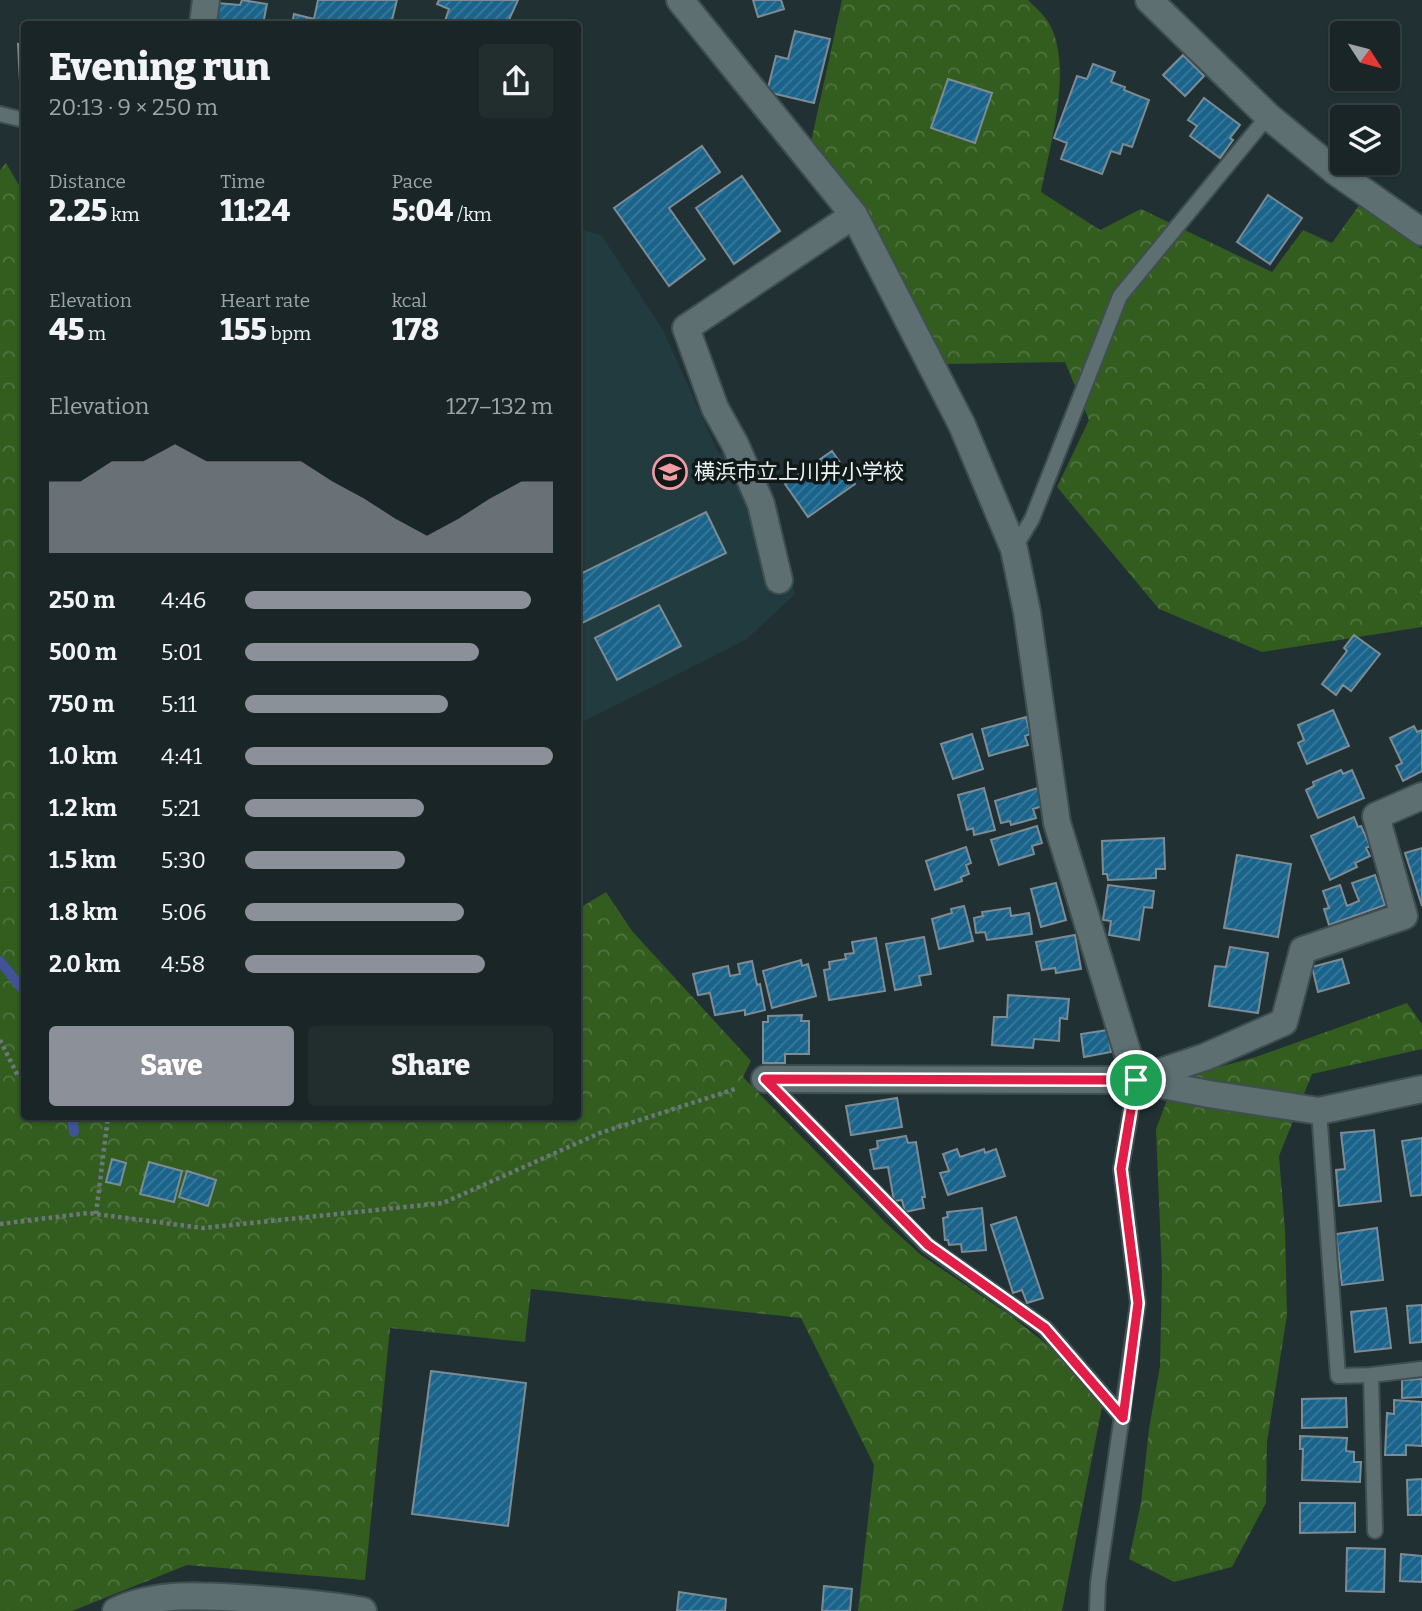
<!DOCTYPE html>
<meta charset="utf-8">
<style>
body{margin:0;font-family:Bitter,"Noto Sans JP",serif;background:#222d2e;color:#f1f3f6;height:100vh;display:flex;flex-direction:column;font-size:26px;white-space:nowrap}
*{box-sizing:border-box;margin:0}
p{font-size:23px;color:#9fa5a7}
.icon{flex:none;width:38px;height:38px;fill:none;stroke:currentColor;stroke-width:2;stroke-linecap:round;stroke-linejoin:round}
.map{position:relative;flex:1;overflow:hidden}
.drawer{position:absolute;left:21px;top:21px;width:560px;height:1099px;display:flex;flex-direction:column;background:#192526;border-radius:7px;box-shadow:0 2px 5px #0004,0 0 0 2px #374243}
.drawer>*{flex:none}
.needle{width:46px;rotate:126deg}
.fabs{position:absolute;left:1330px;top:21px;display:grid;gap:14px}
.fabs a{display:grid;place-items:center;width:70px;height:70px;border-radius:7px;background:#192526;box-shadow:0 2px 5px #0004,0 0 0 2px #374243;font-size:35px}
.pin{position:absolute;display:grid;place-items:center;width:60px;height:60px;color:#fff;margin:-30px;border:4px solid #fff;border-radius:50%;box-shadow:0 2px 7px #0007}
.round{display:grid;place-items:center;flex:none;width:74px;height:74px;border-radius:7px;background:#222d2e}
.overview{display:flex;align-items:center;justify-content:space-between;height:119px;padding:0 28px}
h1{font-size:38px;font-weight:800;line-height:52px}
.figures{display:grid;grid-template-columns:repeat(3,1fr);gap:10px;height:119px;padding:7px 28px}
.figures div{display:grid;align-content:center}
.figures b{font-size:30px;font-weight:800}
.figures small{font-size:19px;font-weight:400}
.figures p{font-size:19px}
.chart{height:196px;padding:14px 28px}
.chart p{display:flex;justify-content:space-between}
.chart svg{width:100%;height:126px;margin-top:7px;fill:#8c9099;opacity:.7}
.primary-button{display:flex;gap:14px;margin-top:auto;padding:14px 28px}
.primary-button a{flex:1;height:80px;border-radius:7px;background:#8c9099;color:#fff;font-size:28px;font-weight:800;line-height:80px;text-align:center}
.primary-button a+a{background:#222d2e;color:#f1f3f6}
ul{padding:0 28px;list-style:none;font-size:23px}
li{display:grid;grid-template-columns:112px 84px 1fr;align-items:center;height:52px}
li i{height:18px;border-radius:9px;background:#8c9099}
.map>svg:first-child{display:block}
.built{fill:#223b3e}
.forest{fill:url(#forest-crowns)}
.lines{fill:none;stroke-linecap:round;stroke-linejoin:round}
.stream{stroke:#415299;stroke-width:10}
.building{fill:url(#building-hatch);stroke:#7d8b94;stroke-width:2}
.service-casing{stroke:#3f4e50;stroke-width:18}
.minor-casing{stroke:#3f4e50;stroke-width:30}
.path{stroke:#6a7879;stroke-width:4.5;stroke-dasharray:3.5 3.5;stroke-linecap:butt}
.service{stroke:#5d6f71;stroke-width:14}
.minor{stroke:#5d6f71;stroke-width:26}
.route-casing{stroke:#fff;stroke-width:14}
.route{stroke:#e11d48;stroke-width:9}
.labels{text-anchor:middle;stroke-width:7;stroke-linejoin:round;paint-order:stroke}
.poi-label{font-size:21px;fill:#ebf5f6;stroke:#101818;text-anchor:start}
</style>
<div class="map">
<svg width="1422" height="1611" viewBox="0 0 1422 1611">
<defs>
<pattern id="forest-crowns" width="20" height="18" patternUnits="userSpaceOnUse" patternTransform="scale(1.75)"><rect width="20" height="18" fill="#335c1f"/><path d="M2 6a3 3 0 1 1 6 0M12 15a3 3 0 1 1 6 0" fill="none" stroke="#517440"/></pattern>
<pattern id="building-hatch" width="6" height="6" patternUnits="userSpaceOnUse" patternTransform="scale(1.75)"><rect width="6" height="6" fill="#1a638b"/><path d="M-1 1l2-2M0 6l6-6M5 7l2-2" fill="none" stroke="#3b7a9c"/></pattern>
</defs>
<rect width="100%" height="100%" fill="#213133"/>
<!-- built -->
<path class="built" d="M 578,228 L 602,236 L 663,330 L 719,454 L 747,439 L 772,490 L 795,594 L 747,639 L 578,724 Z"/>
<!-- forest -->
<path class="forest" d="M 842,0 L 1028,0 C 1034,6 1042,13 1047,20 C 1075,62 1050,145 1041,192 L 1100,230 L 1141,209 L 1272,272 L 1303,230 L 1332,243 L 1360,204 L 1422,249 L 1422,627 L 1262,652 L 1159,609 L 1057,487 L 1089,420 L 1065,362 L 945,364 L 875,224 L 811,142 Z
M 6,163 L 24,194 L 24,1116 L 578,1116 L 578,909 L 606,892 L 632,931 L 751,1061 L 743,1077 L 887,1224 L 921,1255 L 1010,1315 L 1049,1346 L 1103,1402 L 1062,1611 L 858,1611 L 874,1465 L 801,1318 L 531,1289 L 525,1342 L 390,1328 L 365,1580 L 187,1565 L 72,1611 L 0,1611 L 0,170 Z
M 1407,1003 L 1422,1024 L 1422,1049 L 1312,1074 L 1279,1156 L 1285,1230 L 1287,1315 L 1267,1442 L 1266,1503 L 1232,1567 L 1174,1582 L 1129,1559 L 1141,1503 L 1149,1429 L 1160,1366 L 1162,1274 L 1156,1129 L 1175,1079 L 1256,1057 Z"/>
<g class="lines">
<!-- stream -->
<path class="stream" d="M 0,961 L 24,991
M 72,1116 L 74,1132"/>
</g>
<!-- building -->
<path class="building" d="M 242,0 L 267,4 L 263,24 L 215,24 L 218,3 L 240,5 Z
M 318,0 L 397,0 L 391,24 L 292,24 L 294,14 L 314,19 Z
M 439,0 L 518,0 L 507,24 L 453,24 L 445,21 L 449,9 L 437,4 Z
M 753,0 L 781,0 L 784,9 L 758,17 Z
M 20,28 L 24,28 L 24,100 L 21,101 L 18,44 L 21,45 Z
M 795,31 L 830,39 L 814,103 L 767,92 L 776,56 L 788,59 Z
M 1183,55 L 1204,76 L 1185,96 L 1163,75 Z
M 1093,64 L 1115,72 L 1111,82 L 1125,87 L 1124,90 L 1149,100 L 1132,147 L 1123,144 L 1120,154 L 1111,151 L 1102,174 L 1061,159 L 1067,143 L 1054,138 L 1077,76 L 1087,79 Z
M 948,79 L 992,93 L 975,143 L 931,128 Z
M 1204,98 L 1240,125 L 1230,138 L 1233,140 L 1220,158 L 1190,136 L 1197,126 L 1188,120 Z
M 702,146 L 720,172 L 669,208 L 705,259 L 669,286 L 614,208 Z
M 742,176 L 780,231 L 734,264 L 696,208 Z
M 1268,195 L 1302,218 L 1270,264 L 1237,242 Z
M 832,451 L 855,484 L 808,517 L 785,484 Z
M 706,512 L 726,553 L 578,625 L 578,575 Z
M 659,605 L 681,646 L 617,680 L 595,638 Z
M 1354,635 L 1380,654 L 1351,691 L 1343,685 L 1336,695 L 1322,684 L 1347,651 L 1344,648 Z
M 1333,710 L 1349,746 L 1307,764 L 1298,743 L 1304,740 L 1298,725 Z
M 1026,717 L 1030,734 L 1025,736 L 1028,745 L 989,756 L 982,729 Z
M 1414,726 L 1417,732 L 1422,730 L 1422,771 L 1403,781 L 1396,766 L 1402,763 L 1390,738 Z
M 972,734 L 983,769 L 953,779 L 941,744 Z
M 1341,770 L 1343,774 L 1352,770 L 1364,798 L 1318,818 L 1306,790 L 1314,786 L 1313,782 Z
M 984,788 L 995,830 L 974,835 L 973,828 L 967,830 L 958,795 Z
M 1038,788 L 1043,806 L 1033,809 L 1036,818 L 1011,825 L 1010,821 L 1001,823 L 995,801 Z
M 1354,817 L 1358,827 L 1361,826 L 1370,846 L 1366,848 L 1370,856 L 1355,863 L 1357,867 L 1330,880 L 1311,836 Z
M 1037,826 L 1042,843 L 1032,846 L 1034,854 L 999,865 L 991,840 Z
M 1164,838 L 1165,869 L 1156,869 L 1156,878 L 1108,880 L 1107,874 L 1103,874 L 1102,841 Z
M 966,847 L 971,863 L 966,865 L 969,874 L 961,877 L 962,881 L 935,890 L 926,861 Z
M 1422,848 L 1422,906 L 1405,853 Z
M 1237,855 L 1291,864 L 1278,937 L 1224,928 Z
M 1375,875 L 1385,905 L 1329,925 L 1324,909 L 1329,908 L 1323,891 L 1340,885 L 1347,906 L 1359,901 L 1352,883 Z
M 1056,883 L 1066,920 L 1041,927 L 1031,889 Z
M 1108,885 L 1154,891 L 1152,908 L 1144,907 L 1139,940 L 1109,935 L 1111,921 L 1103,920 Z
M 964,906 L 973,941 L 939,949 L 932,919 L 952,913 L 951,909 Z
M 1010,908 L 1011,916 L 1029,913 L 1032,934 L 987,940 L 985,932 L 976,933 L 974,918 L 983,916 L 982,912 Z
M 1075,935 L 1081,969 L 1056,973 L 1055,968 L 1042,970 L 1036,942 Z
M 924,937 L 931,974 L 919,976 L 921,985 L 895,990 L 886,944 Z
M 876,938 L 885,991 L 829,1000 L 824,970 L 830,969 L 829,962 L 846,959 L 845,954 L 854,953 L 852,942 Z
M 1230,947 L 1268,953 L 1258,1013 L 1209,1006 L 1215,966 L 1226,967 Z
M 1342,959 L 1349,983 L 1318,992 L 1312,967 Z
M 801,960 L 802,966 L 808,964 L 816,996 L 772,1008 L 763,971 Z
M 752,961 L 757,985 L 760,984 L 765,1010 L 745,1015 L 745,1010 L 715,1015 L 710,993 L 698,995 L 693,974 L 728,966 L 730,976 L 740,974 L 738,964 Z
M 1008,995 L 1069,999 L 1067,1019 L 1060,1018 L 1059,1041 L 1034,1039 L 1033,1048 L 992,1045 L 994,1017 L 1007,1017 Z
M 802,1015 L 801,1021 L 809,1021 L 809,1054 L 785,1054 L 785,1063 L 763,1063 L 763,1022 L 768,1022 L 768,1016 Z
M 1108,1030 L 1111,1052 L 1084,1057 L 1081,1034 Z
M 897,1098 L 902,1127 L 851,1135 L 846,1106 Z
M 1374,1130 L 1381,1201 L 1339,1206 L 1336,1170 L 1345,1169 L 1341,1133 Z
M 906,1136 L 908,1143 L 916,1142 L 925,1197 L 922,1197 L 924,1208 L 905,1212 L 902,1200 L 894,1201 L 888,1167 L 874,1169 L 870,1150 L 878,1148 L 877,1141 Z
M 1422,1138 L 1422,1195 L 1411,1196 L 1402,1141 Z
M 957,1149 L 960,1157 L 984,1149 L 985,1153 L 996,1149 L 1005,1176 L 948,1195 L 940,1173 L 949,1171 L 943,1154 Z
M 112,1159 L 126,1163 L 120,1185 L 106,1182 Z
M 149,1162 L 182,1171 L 174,1202 L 140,1194 Z
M 187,1171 L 216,1180 L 208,1206 L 179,1197 Z
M 982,1208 L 986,1250 L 962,1252 L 961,1244 L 949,1245 L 948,1240 L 945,1240 L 943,1218 L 948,1217 L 947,1212 Z
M 1016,1217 L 1043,1298 L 1027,1303 L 1022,1290 L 1013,1293 L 991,1225 Z
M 1377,1228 L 1383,1280 L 1342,1285 L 1336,1234 Z
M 1422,1305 L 1422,1342 L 1410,1343 L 1407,1306 Z
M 1386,1308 L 1391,1348 L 1355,1352 L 1351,1312 Z
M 431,1371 L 526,1383 L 508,1526 L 412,1514 Z
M 1422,1379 L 1422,1397 L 1402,1398 L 1402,1380 Z
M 1346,1398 L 1347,1427 L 1302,1428 L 1302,1399 Z
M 1394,1400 L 1422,1402 L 1422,1446 L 1406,1445 L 1406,1455 L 1385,1455 L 1387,1413 L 1394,1414 Z
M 1300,1436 L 1347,1438 L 1346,1451 L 1354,1452 L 1354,1462 L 1361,1462 L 1360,1482 L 1302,1480 L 1303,1449 L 1300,1449 Z
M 1422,1479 L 1422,1515 L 1408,1515 L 1407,1480 Z
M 1300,1503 L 1355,1503 L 1355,1532 L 1300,1533 Z
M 1347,1548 L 1385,1549 L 1384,1592 L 1346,1591 Z
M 1401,1554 L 1422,1556 L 1422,1582 L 1400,1581 Z
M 824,1586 L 852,1589 L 850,1611 L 822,1611 Z
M 679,1592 L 726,1599 L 725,1611 L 677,1611 Z"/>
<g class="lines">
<!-- service casing -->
<g class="service-casing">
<path id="service" d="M 0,114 L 24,120
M 1014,549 L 1032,519 L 1120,296 L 1268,116
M 765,1079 L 927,1245 L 1045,1328 L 1123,1418
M 1319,1111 L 1338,1376 L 1371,1375 L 1422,1369
M 1371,1375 L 1375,1531
M 1097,1611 L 1098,1583 L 1138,1303 L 1121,1169 L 1136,1080"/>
</g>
<!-- minor casing -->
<g class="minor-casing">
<path id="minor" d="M 680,0 L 854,215 L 962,425 L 1014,549 L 1027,612 L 1057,823 L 1136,1080 L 1205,1057 L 1284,1022 L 1303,950 L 1404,916 L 1376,816 L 1422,796
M 1149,0 L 1268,116 L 1336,172 L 1422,232
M 203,24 L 206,0
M 779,580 L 761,504 L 735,444 L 715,408 L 686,328 L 854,215
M 765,1079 L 1136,1080 L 1209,1094 L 1319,1111 L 1422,1089
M 116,1611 C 158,1591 209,1596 255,1599 C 292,1602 327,1604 363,1611"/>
</g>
<!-- path -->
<path class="path" d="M 0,1040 L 18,1076 L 24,1078
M 96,1214 L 108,1116
M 0,1224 L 88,1213 L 203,1228 L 443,1203 L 600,1133 L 738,1088"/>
<!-- service -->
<use href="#service" class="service"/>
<!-- minor -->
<use href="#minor" class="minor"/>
</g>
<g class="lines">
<!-- route casing -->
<g class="route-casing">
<path id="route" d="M 765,1079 L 1136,1080 L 1121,1169 L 1138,1303 L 1123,1418 L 1045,1328 L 928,1245 Z"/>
</g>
<!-- route -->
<use href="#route" class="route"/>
</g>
<!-- icons -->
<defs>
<g id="school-ring" transform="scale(1.75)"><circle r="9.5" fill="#101818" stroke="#f49aa5" stroke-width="1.5"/><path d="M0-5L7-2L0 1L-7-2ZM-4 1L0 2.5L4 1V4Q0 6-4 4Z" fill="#f49aa5"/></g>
</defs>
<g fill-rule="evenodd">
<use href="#school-ring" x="670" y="472"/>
</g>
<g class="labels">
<!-- poi labels -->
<g class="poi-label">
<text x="694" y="479">横浜市立上川井小学校</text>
</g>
</g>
</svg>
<div class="fabs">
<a><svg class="needle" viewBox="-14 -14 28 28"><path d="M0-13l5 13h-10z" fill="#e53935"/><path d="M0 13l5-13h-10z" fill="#9fa5a7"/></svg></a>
<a><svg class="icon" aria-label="layers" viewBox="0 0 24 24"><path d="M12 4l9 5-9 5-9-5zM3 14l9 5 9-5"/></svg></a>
</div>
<div class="pin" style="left:1136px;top:1080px;background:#1e9e55"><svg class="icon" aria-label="arrive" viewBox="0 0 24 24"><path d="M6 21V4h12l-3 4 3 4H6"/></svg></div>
<section class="drawer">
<div class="overview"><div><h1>Evening run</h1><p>20:13 · 9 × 250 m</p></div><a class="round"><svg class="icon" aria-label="share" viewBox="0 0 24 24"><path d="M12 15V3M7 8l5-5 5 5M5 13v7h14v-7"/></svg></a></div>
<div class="figures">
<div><p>Distance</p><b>2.25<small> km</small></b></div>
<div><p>Time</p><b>11:24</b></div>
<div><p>Pace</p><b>5:04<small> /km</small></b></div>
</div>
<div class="figures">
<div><p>Elevation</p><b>45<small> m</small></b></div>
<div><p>Heart rate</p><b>155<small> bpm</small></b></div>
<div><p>kcal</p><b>178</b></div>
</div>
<div class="chart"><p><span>Elevation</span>127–132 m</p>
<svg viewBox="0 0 160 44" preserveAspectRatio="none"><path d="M0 44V19L10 19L20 12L30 12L40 6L50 12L60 12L70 12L80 12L90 19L100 25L110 32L120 38L130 32L140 25L150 19L160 19V44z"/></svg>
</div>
<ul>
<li><b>250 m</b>4:46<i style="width:93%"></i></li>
<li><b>500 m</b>5:01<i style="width:76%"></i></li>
<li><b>750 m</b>5:11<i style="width:66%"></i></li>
<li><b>1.0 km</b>4:41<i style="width:100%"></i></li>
<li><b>1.2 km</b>5:21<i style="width:58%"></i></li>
<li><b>1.5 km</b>5:30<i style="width:52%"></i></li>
<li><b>1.8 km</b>5:06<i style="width:71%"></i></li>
<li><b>2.0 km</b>4:58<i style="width:78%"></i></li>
</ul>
<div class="primary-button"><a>Save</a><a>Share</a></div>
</section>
</div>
